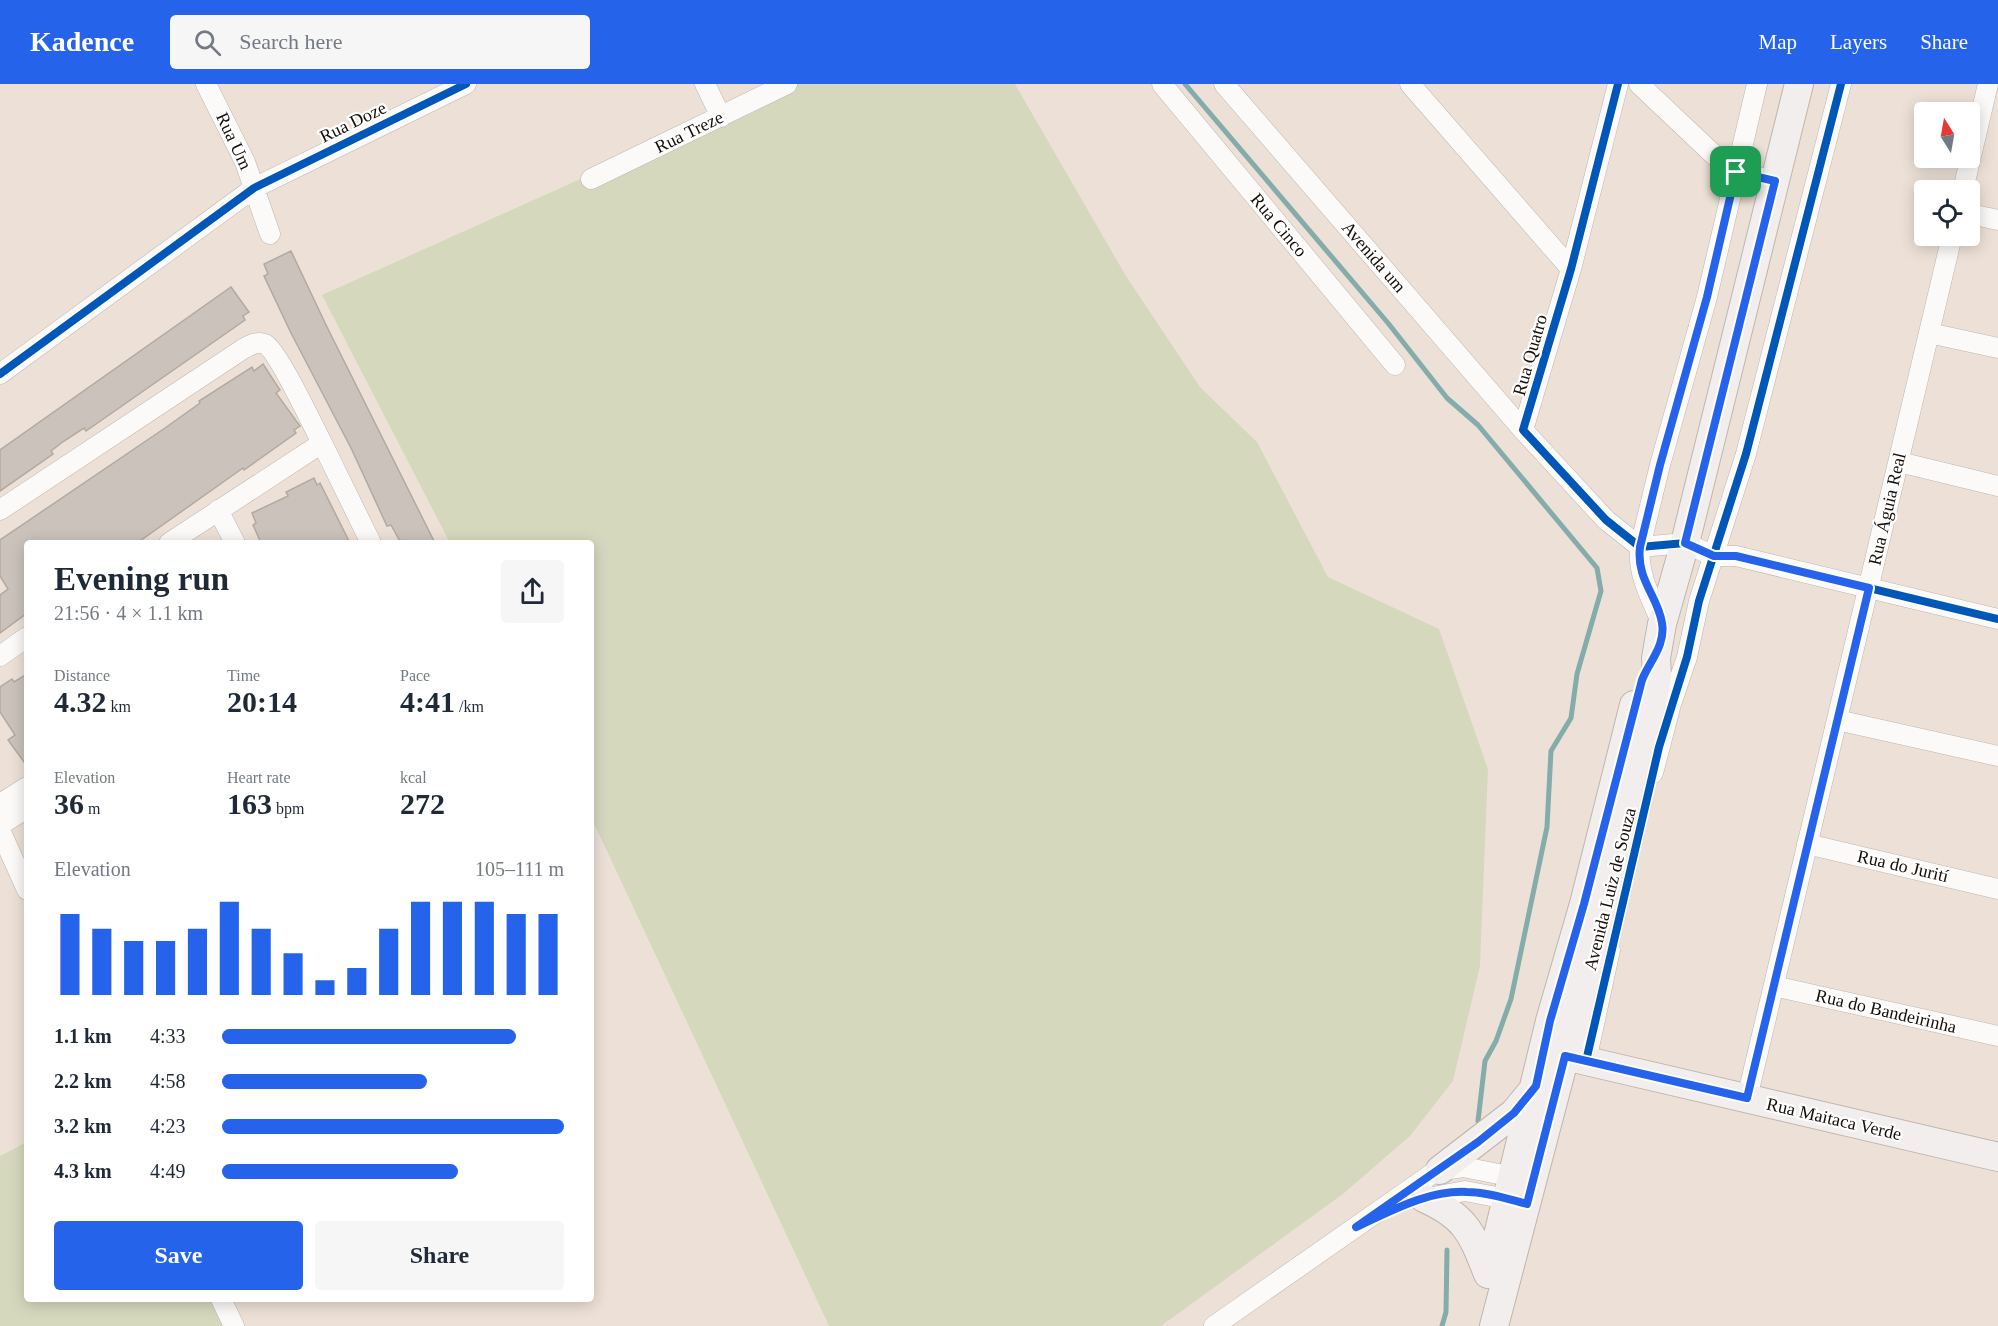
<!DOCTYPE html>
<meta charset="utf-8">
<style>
body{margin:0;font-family:Georgia,serif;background:#f6f6f7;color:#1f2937;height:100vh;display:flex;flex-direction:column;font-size:22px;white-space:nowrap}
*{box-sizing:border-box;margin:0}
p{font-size:20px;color:#747a83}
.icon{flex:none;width:33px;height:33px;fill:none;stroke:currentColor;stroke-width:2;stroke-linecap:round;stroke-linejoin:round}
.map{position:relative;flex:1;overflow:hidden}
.side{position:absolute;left:24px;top:456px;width:570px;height:762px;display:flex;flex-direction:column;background:#fff;border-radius:6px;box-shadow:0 3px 15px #0003}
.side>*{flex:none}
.needle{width:39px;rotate:349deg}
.tools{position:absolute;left:1914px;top:18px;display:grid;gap:12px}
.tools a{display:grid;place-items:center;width:66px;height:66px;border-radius:6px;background:#fff;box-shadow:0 3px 15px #0003;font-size:30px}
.pin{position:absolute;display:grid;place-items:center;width:51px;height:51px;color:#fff;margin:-26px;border-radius:12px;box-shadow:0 3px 9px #0006}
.round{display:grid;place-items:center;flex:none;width:63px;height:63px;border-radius:6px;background:#f6f6f7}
.summary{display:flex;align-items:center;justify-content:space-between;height:102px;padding:0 30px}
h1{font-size:33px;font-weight:700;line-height:45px}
.figures{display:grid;grid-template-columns:repeat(3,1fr);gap:9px;height:102px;padding:6px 30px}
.figures div{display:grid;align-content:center}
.figures b{font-size:30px;font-weight:700}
.figures small{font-size:16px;font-weight:400}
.figures p{font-size:16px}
.chart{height:168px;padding:12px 30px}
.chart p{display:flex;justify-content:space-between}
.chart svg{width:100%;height:108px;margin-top:6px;stroke:#2563eb;stroke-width:6}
.button{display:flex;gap:12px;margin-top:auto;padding:12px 30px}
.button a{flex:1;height:69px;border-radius:6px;background:#2563eb;color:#fff;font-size:24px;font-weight:700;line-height:69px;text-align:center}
.button a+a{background:#f6f6f7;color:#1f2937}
ul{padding:0 30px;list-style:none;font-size:20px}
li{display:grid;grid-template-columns:96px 72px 1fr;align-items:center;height:45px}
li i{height:15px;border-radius:8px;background:#2563eb}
header{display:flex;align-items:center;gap:36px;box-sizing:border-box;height:84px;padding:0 30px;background:#2563eb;color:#fff}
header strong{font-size:28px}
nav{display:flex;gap:33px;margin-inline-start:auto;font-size:21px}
.search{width:420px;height:54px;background:#f6f6f7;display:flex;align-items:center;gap:15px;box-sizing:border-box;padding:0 21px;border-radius:6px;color:#747a83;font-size:22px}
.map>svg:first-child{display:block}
.green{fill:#d6d8be}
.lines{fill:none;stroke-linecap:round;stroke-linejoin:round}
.stream{stroke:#84acaa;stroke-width:5}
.building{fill:#cbc3bb;stroke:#b2a9a1;stroke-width:1.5}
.street-casing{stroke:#beb5ad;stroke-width:21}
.secondary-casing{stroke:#beb5ad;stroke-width:30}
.street{stroke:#fcfaf9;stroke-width:20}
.secondary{stroke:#f3eeee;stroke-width:28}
.cycleway-casing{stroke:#fff;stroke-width:11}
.cycleway{stroke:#0057b8;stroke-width:8}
.route-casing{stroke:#fff;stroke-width:12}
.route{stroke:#2563eb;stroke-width:8}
.labels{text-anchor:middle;stroke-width:4.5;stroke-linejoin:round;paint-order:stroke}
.street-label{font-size:18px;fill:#150e08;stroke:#fff}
</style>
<header>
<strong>Kadence</strong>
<div class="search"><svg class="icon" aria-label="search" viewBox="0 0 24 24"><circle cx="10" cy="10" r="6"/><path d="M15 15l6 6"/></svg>Search here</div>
<nav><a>Map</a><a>Layers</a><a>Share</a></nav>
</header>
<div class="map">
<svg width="1998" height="1242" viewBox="0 0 1998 1242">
<rect width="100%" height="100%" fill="#ede1d7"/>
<!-- green -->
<path class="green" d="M 792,0 L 1015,0 L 1126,192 L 1200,303 L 1257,358 L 1328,493 L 1439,545 L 1488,685 L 1480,882 L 1453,997 L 1410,1052 L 1343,1110 L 1161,1242 L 829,1242 L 591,733 L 591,459 L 450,459 L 322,211 Z
M 27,1058 L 27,1215 L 220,1215 L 232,1242 L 0,1242 L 0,1072 Z"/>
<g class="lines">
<!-- stream -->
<path class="stream" d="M 1185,0 L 1388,239 L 1447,314 L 1478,341 L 1597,484 L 1601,507 L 1577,590 L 1571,634 L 1551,667 L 1547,743 L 1511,915 L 1496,957 L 1485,977 L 1478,1037
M 1442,1242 L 1446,1228 L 1447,1166"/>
</g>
<!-- building -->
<path class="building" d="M 291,167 L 327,243 L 435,459 L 401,459 L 391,441 L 387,442 L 351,364 L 291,249 L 264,192 L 268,190 L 264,180 Z
M 231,203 L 249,228 L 243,232 L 245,236 L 86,347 L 84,344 L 64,357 L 51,367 L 53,370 L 0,407 L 0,366 Z
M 263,280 L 280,306 L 276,309 L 300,342 L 294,346 L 296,349 L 244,386 L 243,384 L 137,459 L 27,459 L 27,529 L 0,549 L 0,511 L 8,505 L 0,492 L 0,456 L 165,344 L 200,319 L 199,317 L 252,283 L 254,287 Z
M 314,394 L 317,401 L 320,399 L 350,459 L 261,459 L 253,441 L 256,439 L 252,429 L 288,412 L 286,408 Z
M 27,590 L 27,682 L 8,656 L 15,651 L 0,628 L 0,603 L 12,595 L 14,598 Z"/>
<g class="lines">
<!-- street casing -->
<g class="street-casing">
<path id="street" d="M 206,0 L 245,78 L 270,150
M 705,0 L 721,33
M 1162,0 L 1395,281
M 1224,0 L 1523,346
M 1410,0 L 1571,185
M 1618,0 L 1571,185 L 1523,346 L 1606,436 L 1640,463 L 1685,459 L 1714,472 L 1736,472 L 1998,535
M 1639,0 L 1713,70 L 1736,88 L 1775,97
M 591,95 L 787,0
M 1963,106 L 1988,0
M 1970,130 L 1998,136
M 1929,249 L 1998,264
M 0,290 L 254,104 L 466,0
M 1899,378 L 1998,402
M 0,426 L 243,265 C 250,261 257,257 265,260 C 278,267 313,342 322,359
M 218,426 L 235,459
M 169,459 L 322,359 L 371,459
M 1662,540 C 1652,516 1637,490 1640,463 L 1660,381 L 1707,213 L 1757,0
M 0,572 L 27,553
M 1837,636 L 1998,672
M 1653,689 L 1671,620 L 1687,573 L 1699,517 L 1746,370 L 1841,0
M 0,720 L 27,703
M 0,741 L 27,724
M 0,746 L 27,806
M 1807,760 L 1998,805
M 1774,902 L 1998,952
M 1586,977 L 1610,866
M 1747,1014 L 1952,152
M 1422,1115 L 1465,1107 L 1517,1117
M 221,1215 L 234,1242
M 1214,1242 L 1436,1087 L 1463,1083 L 1524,1095"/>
</g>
<!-- secondary casing -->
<g class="secondary-casing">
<path id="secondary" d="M 1565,972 L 1998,1073
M 1440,1086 L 1514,1029 L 1533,1006
M 1424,1114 C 1467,1133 1472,1150 1488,1190
M 1493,1172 L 1550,937 L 1584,820 L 1634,621
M 1494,1242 L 1565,972 L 1609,825 L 1626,754 L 1650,634 L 1657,592 L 1656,574 L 1662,540 L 1685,459 L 1799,0"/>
</g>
<!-- street -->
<use href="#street" class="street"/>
<!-- secondary -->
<use href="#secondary" class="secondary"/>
<!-- cycleway casing -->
<g class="cycleway-casing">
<path id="cycleway" d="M 1618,0 L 1571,185 L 1523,346 L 1606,436 L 1640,463 L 1685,459 L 1714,472 L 1736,472 L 1998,535
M 0,290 L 254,104 L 466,0
M 1586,977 L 1659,663 L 1687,573 L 1699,517 L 1746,370 L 1841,0"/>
</g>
<!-- cycleway -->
<use href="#cycleway" class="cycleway"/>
</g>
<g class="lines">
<!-- route casing -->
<g class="route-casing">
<path id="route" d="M 1736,88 L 1775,97 L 1685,459 L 1714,472 L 1736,472 L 1869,504 L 1747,1014 L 1565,972 L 1527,1120 C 1508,1115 1487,1108 1467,1108 C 1428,1106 1391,1127 1356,1143 L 1478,1058 L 1514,1029 L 1536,1002 L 1550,937 L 1584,820 L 1642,596 C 1649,578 1666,561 1662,539 C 1658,512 1636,496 1640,463 L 1660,381 L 1707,213 Z"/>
</g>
<!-- route -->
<use href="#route" class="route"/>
</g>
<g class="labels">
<!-- street labels -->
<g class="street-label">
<text transform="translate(353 38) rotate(-26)" y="6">Rua Doze</text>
<text transform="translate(689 48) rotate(-26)" y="6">Rua Treze</text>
<text transform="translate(234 57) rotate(65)" y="6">Rua Um</text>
<text transform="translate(1279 141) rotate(50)" y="6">Rua Cinco</text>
<text transform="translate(1374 173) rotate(49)" y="6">Avenida um</text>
<text transform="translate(1530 271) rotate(-74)" y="6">Rua Quatro</text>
<text transform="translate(1887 425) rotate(-77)" y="6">Rua Águia Real</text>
<text transform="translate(1903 782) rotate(13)" y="6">Rua do Jurití</text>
<text transform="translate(1610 805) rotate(-76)" y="6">Avenida Luiz de Souza</text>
<text transform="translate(1886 927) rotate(13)" y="6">Rua do Bandeirinha</text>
<text transform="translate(1834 1035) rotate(13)" y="6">Rua Maitaca Verde</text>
</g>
</g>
</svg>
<div class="tools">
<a><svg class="needle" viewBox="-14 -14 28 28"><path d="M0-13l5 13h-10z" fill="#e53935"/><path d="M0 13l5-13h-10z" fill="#747a83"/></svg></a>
<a><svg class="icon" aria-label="locate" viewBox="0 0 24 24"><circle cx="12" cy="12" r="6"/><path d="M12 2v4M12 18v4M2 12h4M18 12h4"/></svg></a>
</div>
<div class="pin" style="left:1736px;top:88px;background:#1e9e55"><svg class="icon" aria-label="arrive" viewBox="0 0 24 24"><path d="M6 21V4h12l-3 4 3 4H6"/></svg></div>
<section class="side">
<div class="summary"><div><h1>Evening run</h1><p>21:56 · 4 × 1.1 km</p></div><a class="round"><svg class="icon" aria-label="share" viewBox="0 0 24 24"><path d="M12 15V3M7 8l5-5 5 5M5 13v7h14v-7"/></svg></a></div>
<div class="figures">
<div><p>Distance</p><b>4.32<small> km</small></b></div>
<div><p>Time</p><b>20:14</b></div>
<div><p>Pace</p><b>4:41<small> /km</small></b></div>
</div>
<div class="figures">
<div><p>Elevation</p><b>36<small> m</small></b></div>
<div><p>Heart rate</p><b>163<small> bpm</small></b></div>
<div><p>kcal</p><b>272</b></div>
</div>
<div class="chart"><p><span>Elevation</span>105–111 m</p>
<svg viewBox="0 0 160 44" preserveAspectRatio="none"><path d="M5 44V11M15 44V17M25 44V22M35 44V22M45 44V17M55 44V6M65 44V17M75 44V27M85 44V38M95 44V33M105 44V17M115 44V6M125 44V6M135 44V6M145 44V11M155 44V11"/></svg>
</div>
<ul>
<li><b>1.1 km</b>4:33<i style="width:86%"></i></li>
<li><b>2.2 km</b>4:58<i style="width:60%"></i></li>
<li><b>3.2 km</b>4:23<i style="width:100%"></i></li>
<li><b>4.3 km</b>4:49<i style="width:69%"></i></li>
</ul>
<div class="button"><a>Save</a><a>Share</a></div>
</section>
</div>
